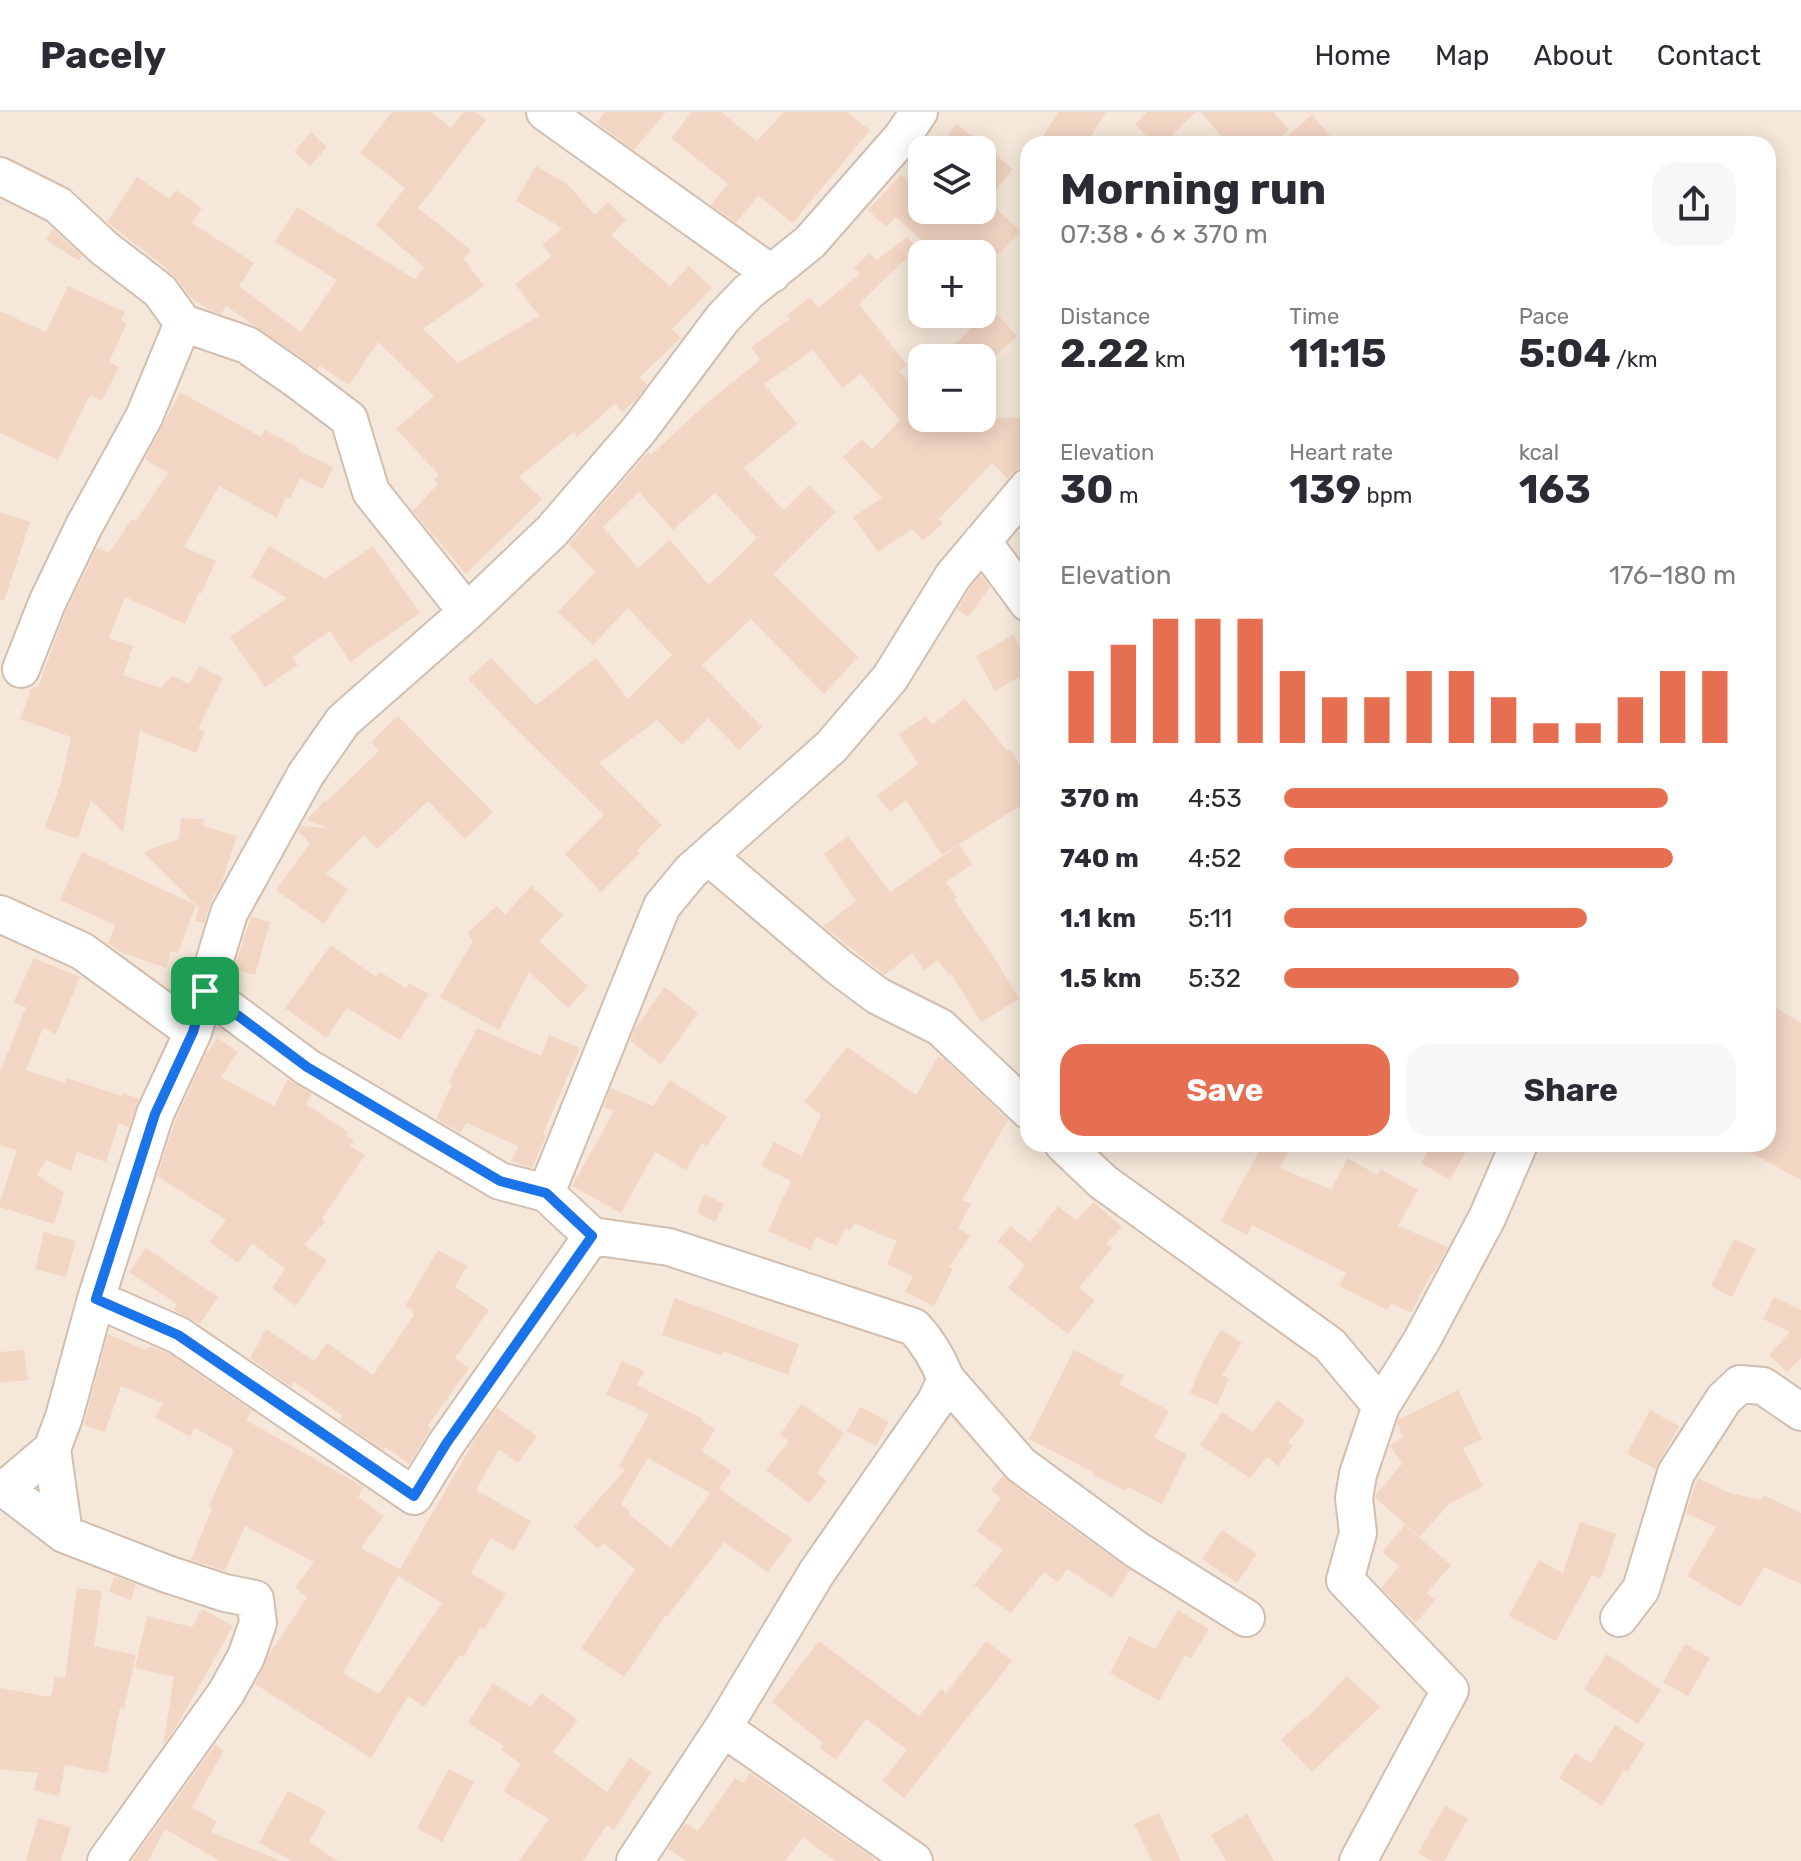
<!DOCTYPE html>
<meta charset="utf-8">
<style>
body{margin:0;font-family:Rubik,sans-serif;background:#f7f7f7;color:#2b2b33;height:100vh;display:flex;flex-direction:column;font-size:30px;white-space:nowrap}
*{box-sizing:border-box;margin:0}
p{font-size:26px;color:#7c7c81}
.icon{flex:none;width:44px;height:44px;fill:none;stroke:currentColor;stroke-width:2;stroke-linecap:round;stroke-linejoin:round}
.map{position:relative;flex:1;overflow:hidden}
.details{position:absolute;left:1020px;top:24px;width:756px;height:1016px;display:flex;flex-direction:column;background:#fff;border-radius:24px;box-shadow:0 4px 20px #0003}
.details>*{flex:none}
.tools{position:absolute;left:908px;top:24px;display:grid;gap:16px}
.tools a{display:grid;place-items:center;width:88px;height:88px;border-radius:16px;background:#fff;box-shadow:0 4px 20px #0003;font-size:40px}
.pin{position:absolute;display:grid;place-items:center;width:68px;height:68px;color:#fff;margin:-34px;border-radius:16px;box-shadow:0 4px 12px #0006}
.round{display:grid;place-items:center;flex:none;width:84px;height:84px;border-radius:24px;background:#f7f7f7}
.summary{display:flex;align-items:center;justify-content:space-between;height:136px;padding:0 40px}
h1{font-size:44px;font-weight:700;line-height:60px}
.metrics{display:grid;grid-template-columns:repeat(3,1fr);gap:12px;height:136px;padding:8px 40px}
.metrics div{display:grid;align-content:center}
.metrics b{font-size:40px;font-weight:700}
.metrics small{font-size:22px;font-weight:400}
.metrics p{font-size:22px}
.chart{height:224px;padding:16px 40px}
.chart p{display:flex;justify-content:space-between}
.chart svg{width:100%;height:144px;margin-top:8px;stroke:#e76f51;stroke-width:6}
.primary-button{display:flex;gap:16px;margin-top:auto;padding:16px 40px}
.primary-button a{flex:1;height:92px;border-radius:24px;background:#e76f51;color:#fff;font-size:32px;font-weight:700;line-height:92px;text-align:center}
.primary-button a+a{background:#f7f7f7;color:#2b2b33}
ul{padding:0 40px;list-style:none;font-size:26px}
li{display:grid;grid-template-columns:128px 96px 1fr;align-items:center;height:60px}
li i{height:20px;border-radius:10px;background:#e76f51}
header{display:flex;align-items:center;gap:48px;box-sizing:border-box;height:112px;padding:0 40px;background:#fff;border-bottom:2px solid #e1e1e2}
header strong{font-size:38px}
nav{display:flex;gap:44px;margin-inline-start:auto;font-size:28px}
.map>svg:first-child{display:block}
.residential{fill:#f5e8da;fill-rule:evenodd}
.building{fill:#f3d5c3;fill-rule:evenodd}
.lines{fill:none;stroke-linecap:round;stroke-linejoin:round}
.minor-casing{stroke:#d1beb0;stroke-width:40}
.minor{stroke:#fff;stroke-width:36}
.route-casing{stroke:#fff;stroke-width:16}
.route{stroke:#1a73e8;stroke-width:10}
</style>
<header>
<strong>Pacely</strong>
<nav><a>Home</a><a>Map</a><a>About</a><a>Contact</a></nav>
</header>
<div class="map">
<svg width="1801" height="1749" viewBox="0 0 1801 1749">
<rect width="100%" height="100%" fill="#fdf6ec"/>
<!-- residential -->
<path class="residential" d="M 0,0 L 1801,0 L 1801,1749 L 0,1749 ZM 1028,32 L 1768,32 L 1768,1032 L 1028,1032 ZM 922,38 L 982,38 L 982,98 L 922,98 ZM 922,142 L 982,142 L 982,202 L 922,202 ZM 922,246 L 982,246 L 982,306 L 922,306 Z"/>
<!-- building -->
<path class="building" d="M 392,0 L 431,0 L 451,16 L 464,0 L 475,0 L 486,8 L 418,96 L 471,138 L 464,147 L 484,174 L 423,217 L 458,251 L 539,204 L 515,172 L 552,144 L 542,133 L 562,116 L 516,89 L 536,54 L 567,72 L 595,103 L 608,90 L 626,108 L 611,123 L 670,174 L 689,154 L 712,176 L 672,217 L 681,226 L 640,265 L 647,273 L 634,290 L 622,300 L 615,292 L 577,325 L 574,320 L 519,365 L 542,387 L 466,462 L 413,399 L 438,372 L 434,367 L 439,363 L 396,317 L 434,284 L 378,230 L 349,273 L 320,254 L 318,257 L 226,194 L 221,202 L 209,198 L 191,186 L 177,167 L 166,156 L 107,110 L 137,65 L 170,87 L 176,78 L 202,96 L 192,111 L 254,151 L 239,174 L 301,220 L 337,168 L 275,130 L 297,95 L 415,167 L 424,155 L 376,113 L 405,76 L 360,41 Z
M 605,0 L 666,0 L 634,38 L 597,11 Z
M 692,0 L 721,0 L 757,29 L 784,0 L 846,0 L 870,18 L 793,111 L 758,84 L 736,111 L 711,93 L 728,72 L 671,26 Z
M 1058,0 L 1106,0 L 1086,32 L 1038,32 Z
M 1147,0 L 1196,0 L 1163,32 L 1154,32 L 1135,12 Z
M 1201,0 L 1273,0 L 1289,18 L 1273,32 L 1228,32 Z
M 1312,3 L 1337,32 L 1278,32 Z
M 957,12 L 1013,57 L 987,88 L 1020,119 L 999,142 L 936,142 L 896,105 L 886,115 L 868,98 L 901,63 L 909,71 L 922,55 L 922,98 L 982,98 L 982,38 L 936,38 Z
M 311,20 L 327,35 L 310,54 L 294,40 Z
M 53,117 L 82,144 L 79,149 L 46,128 Z
M 907,125 L 917,136 L 859,192 L 907,253 L 899,259 L 921,285 L 922,283 L 922,306 L 1028,306 L 1028,346 L 1007,366 L 992,351 L 939,407 L 943,411 L 923,429 L 912,417 L 878,440 L 853,405 L 882,386 L 843,345 L 862,327 L 872,338 L 900,308 L 861,262 L 842,276 L 813,238 L 764,272 L 797,312 L 744,356 L 784,398 L 809,373 L 836,400 L 773,462 L 858,545 L 824,582 L 751,507 L 702,553 L 762,615 L 739,638 L 708,606 L 682,633 L 657,608 L 599,651 L 662,713 L 637,738 L 640,741 L 601,780 L 565,742 L 604,703 L 517,618 L 468,567 L 491,546 L 536,593 L 596,546 L 628,587 L 672,543 L 628,496 L 593,533 L 558,500 L 595,460 L 569,432 L 648,340 L 651,343 L 708,290 L 760,248 L 751,235 L 790,207 L 787,203 L 810,185 L 818,196 L 860,162 L 854,156 L 869,141 L 877,148 ZM 639,380 L 673,418 L 715,381 L 757,426 L 709,473 L 670,428 L 638,456 L 603,415 Z
M 68,174 L 125,200 L 121,208 L 127,211 L 109,250 L 119,255 L 102,289 L 90,283 L 58,348 L 0,321 L 0,199 L 46,220 Z
M 992,197 L 1017,224 L 993,246 L 940,246 Z
M 180,280 L 261,325 L 265,318 L 299,336 L 298,338 L 333,355 L 323,377 L 300,366 L 290,387 L 286,385 L 277,406 L 219,374 L 184,435 L 216,449 L 201,482 L 199,480 L 185,512 L 125,485 L 109,526 L 133,534 L 123,563 L 161,576 L 164,571 L 173,564 L 189,572 L 199,554 L 223,566 L 198,617 L 205,619 L 196,641 L 140,619 L 123,720 L 91,688 L 78,727 L 45,716 L 61,670 L 71,625 L 20,607 L 32,575 L 38,575 L 66,499 L 97,436 L 109,441 L 132,407 L 136,409 L 168,361 L 145,347 Z
M 0,400 L 30,410 L 4,489 L 0,488 Z
M 269,434 L 325,467 L 373,434 L 420,501 L 350,550 L 330,519 L 292,545 L 298,553 L 265,575 L 230,525 L 287,486 L 251,465 Z
M 981,463 L 990,475 L 968,505 L 957,497 L 970,476 Z
M 1013,523 L 1028,550 L 1028,560 L 995,579 L 976,544 Z
M 965,587 L 1007,638 L 1010,637 L 1019,652 L 1028,647 L 1028,689 L 942,743 L 906,688 L 890,700 L 877,684 L 918,652 L 899,622 L 926,604 L 932,613 Z
M 398,604 L 493,700 L 465,727 L 428,689 L 377,737 L 364,723 L 326,762 L 348,777 L 324,812 L 276,778 L 310,731 L 298,719 L 301,714 L 327,716 L 307,708 L 324,689 L 326,690 L 379,639 L 371,630 Z
M 181,706 L 204,707 L 203,714 L 237,724 L 222,770 L 210,791 L 204,811 L 195,809 L 199,796 L 196,793 L 178,841 L 171,839 L 166,856 L 120,840 L 108,832 L 115,813 L 60,788 L 82,740 L 196,793 L 143,740 L 179,727 Z
M 848,724 L 890,780 L 959,733 L 972,752 L 946,770 L 957,786 L 954,788 L 988,836 L 1019,887 L 981,910 L 951,862 L 949,863 L 938,848 L 924,858 L 912,841 L 885,863 L 827,817 L 824,814 L 856,789 L 824,742 Z
M 531,774 L 563,803 L 539,829 L 588,874 L 568,896 L 529,860 L 499,918 L 440,885 L 473,829 L 467,821 L 497,794 L 505,803 Z
M 251,805 L 270,810 L 255,863 L 234,857 Z
M 331,833 L 376,865 L 379,859 L 406,876 L 409,871 L 429,882 L 400,928 L 347,896 L 326,926 L 285,896 Z
M 34,846 L 80,865 L 56,922 L 43,916 L 26,958 L 65,971 L 67,966 L 122,984 L 123,981 L 139,987 L 129,1015 L 119,1011 L 106,1050 L 77,1040 L 71,1059 L 46,1048 L 37,1063 L 64,1081 L 54,1112 L 0,1095 L 0,1090 L 17,1038 L 0,1033 L 0,960 L 26,895 L 13,891 Z
M 665,875 L 698,901 L 661,952 L 630,929 L 636,915 Z
M 1775,895 L 1801,911 L 1801,1068 L 1735,1032 L 1768,1032 L 1768,906 Z
M 477,916 L 541,944 L 549,923 L 580,936 L 543,1022 L 546,1024 L 532,1056 L 511,1049 L 518,1034 L 466,1011 L 461,1021 L 436,1007 L 452,972 L 449,970 Z
M 218,926 L 238,940 L 221,965 L 274,994 L 288,967 L 312,982 L 306,992 L 348,1020 L 345,1023 L 354,1029 L 350,1034 L 365,1043 L 322,1107 L 325,1110 L 304,1133 L 327,1148 L 296,1194 L 272,1176 L 285,1157 L 252,1131 L 238,1151 L 210,1130 L 226,1108 L 157,1064 L 175,1010 L 205,943 Z
M 847,935 L 916,983 L 938,945 L 945,948 L 1008,1008 L 962,1088 L 971,1092 L 958,1116 L 970,1124 L 949,1155 L 953,1156 L 934,1194 L 905,1180 L 913,1164 L 887,1152 L 897,1129 L 854,1111 L 850,1119 L 845,1116 L 837,1134 L 816,1125 L 810,1138 L 768,1119 L 791,1069 L 761,1054 L 774,1030 L 802,1044 L 821,1002 L 804,990 Z
M 670,968 L 727,1005 L 707,1034 L 702,1031 L 686,1058 L 655,1040 L 621,1101 L 572,1074 L 614,999 L 603,995 L 611,976 L 653,994 Z
M 1263,1032 L 1293,1032 L 1280,1056 L 1331,1077 L 1348,1046 L 1377,1063 L 1380,1057 L 1418,1078 L 1398,1114 L 1448,1135 L 1433,1162 L 1431,1162 L 1411,1201 L 1391,1191 L 1387,1198 L 1339,1174 L 1346,1161 L 1252,1113 L 1247,1123 L 1221,1109 Z
M 1432,1032 L 1470,1032 L 1450,1068 L 1421,1051 Z
M 704,1082 L 724,1092 L 715,1110 L 697,1101 Z
M 1094,1090 L 1122,1115 L 1106,1132 L 1112,1136 L 1079,1176 L 1095,1188 L 1068,1222 L 1008,1176 L 1025,1153 L 998,1129 L 1011,1114 L 1030,1130 L 1058,1094 L 1076,1108 Z
M 44,1120 L 76,1129 L 66,1165 L 35,1157 Z
M 1734,1127 L 1756,1137 L 1732,1185 L 1711,1174 Z
M 146,1136 L 218,1185 L 200,1212 L 174,1198 L 177,1192 L 129,1160 Z
M 438,1138 L 467,1154 L 455,1175 L 489,1198 L 455,1246 L 469,1256 L 428,1314 L 431,1316 L 409,1352 L 385,1335 L 383,1338 L 340,1308 L 343,1304 L 294,1270 L 291,1275 L 250,1246 L 266,1217 L 314,1249 L 327,1231 L 373,1263 L 414,1203 L 412,1201 L 413,1198 L 405,1194 Z
M 1774,1185 L 1801,1198 L 1801,1246 L 1787,1260 L 1769,1243 L 1790,1220 L 1763,1207 Z
M 675,1186 L 799,1232 L 788,1263 L 723,1239 L 721,1243 L 662,1223 Z
M 1221,1218 L 1242,1231 L 1222,1263 L 1229,1266 L 1217,1293 L 1190,1281 L 1204,1247 Z
M 108,1222 L 146,1238 L 150,1234 L 168,1241 L 252,1299 L 246,1308 L 364,1375 L 358,1385 L 384,1404 L 361,1436 L 400,1457 L 477,1324 L 497,1296 L 537,1324 L 518,1351 L 499,1337 L 476,1378 L 531,1409 L 514,1439 L 491,1426 L 471,1461 L 506,1482 L 484,1517 L 481,1515 L 463,1545 L 460,1543 L 424,1595 L 408,1584 L 371,1646 L 255,1572 L 269,1543 L 307,1485 L 295,1476 L 314,1450 L 245,1414 L 225,1459 L 191,1448 L 212,1396 L 209,1394 L 234,1338 L 195,1316 L 190,1325 L 155,1305 L 163,1291 L 121,1274 L 105,1320 L 84,1313 ZM 398,1464 L 442,1491 L 379,1582 L 343,1561 Z
M 24,1238 L 28,1268 L 0,1271 L 0,1240 Z
M 1074,1238 L 1124,1264 L 1119,1272 L 1169,1299 L 1154,1326 L 1187,1342 L 1162,1392 L 1128,1375 L 1126,1379 L 1092,1362 L 1093,1360 L 1029,1327 Z
M 622,1249 L 644,1259 L 637,1273 L 703,1307 L 702,1309 L 715,1317 L 702,1339 L 731,1359 L 719,1377 L 792,1427 L 768,1460 L 724,1430 L 667,1505 L 665,1504 L 624,1565 L 581,1536 L 635,1457 L 603,1431 L 598,1437 L 574,1415 L 625,1358 L 619,1354 L 649,1302 L 606,1282 ZM 648,1346 L 710,1381 L 671,1436 L 629,1402 L 630,1400 L 621,1392 Z
M 1458,1278 L 1482,1327 L 1463,1336 L 1483,1374 L 1449,1392 L 1420,1425 L 1375,1386 L 1376,1382 L 1402,1352 L 1390,1333 L 1403,1325 L 1397,1311 L 1398,1308 Z
M 1277,1288 L 1305,1309 L 1288,1331 L 1293,1334 L 1278,1354 L 1267,1345 L 1250,1366 L 1200,1333 L 1222,1300 L 1253,1320 Z
M 801,1292 L 844,1321 L 817,1361 L 827,1369 L 809,1391 L 766,1358 L 789,1329 L 780,1323 Z
M 860,1295 L 889,1310 L 876,1334 L 847,1319 Z
M 1650,1298 L 1679,1314 L 1655,1357 L 1627,1342 Z
M 1003,1364 L 1034,1389 L 1130,1458 L 1112,1486 L 1067,1457 L 1058,1470 L 1044,1460 L 1011,1501 L 974,1473 L 1003,1438 L 977,1419 L 1001,1386 L 991,1378 Z
M 1698,1366 L 1730,1381 L 1761,1388 L 1763,1383 L 1801,1401 L 1801,1472 L 1764,1455 L 1740,1495 L 1687,1464 L 1716,1415 L 1686,1401 Z
M 1580,1410 L 1616,1422 L 1601,1466 L 1592,1463 L 1556,1529 L 1509,1504 L 1539,1448 L 1563,1461 Z
M 1405,1413 L 1451,1453 L 1427,1481 L 1435,1488 L 1416,1511 L 1381,1476 L 1399,1454 L 1382,1440 Z
M 1222,1418 L 1257,1442 L 1237,1471 L 1202,1447 Z
M 114,1464 L 136,1472 L 131,1488 L 109,1480 Z
M 77,1476 L 102,1479 L 94,1534 L 136,1543 L 124,1596 L 120,1595 L 107,1661 L 65,1653 L 59,1684 L 34,1678 L 38,1661 L 0,1657 L 0,1576 L 51,1585 L 55,1565 L 65,1566 Z
M 202,1497 L 233,1514 L 176,1615 L 163,1633 L 174,1565 L 135,1556 L 147,1504 L 192,1515 Z
M 1178,1498 L 1209,1517 L 1191,1546 L 1185,1543 L 1159,1589 L 1110,1561 L 1129,1524 L 1155,1537 Z
M 819,1529 L 919,1604 L 941,1577 L 946,1581 L 986,1529 L 1012,1549 L 904,1686 L 882,1669 L 907,1638 L 866,1607 L 836,1648 L 819,1636 L 823,1631 L 772,1590 Z
M 1685,1532 L 1710,1546 L 1688,1584 L 1663,1570 Z
M 1607,1542 L 1661,1578 L 1638,1612 L 1584,1577 Z
M 1347,1564 L 1380,1595 L 1312,1660 L 1281,1628 L 1305,1605 L 1307,1606 Z
M 493,1571 L 531,1595 L 541,1581 L 578,1608 L 553,1640 L 607,1680 L 630,1646 L 651,1660 L 614,1718 L 607,1713 L 583,1749 L 519,1749 L 549,1707 L 503,1679 L 521,1652 L 501,1638 L 504,1634 L 468,1611 Z
M 1615,1613 L 1645,1632 L 1627,1660 L 1624,1658 L 1602,1694 L 1559,1666 L 1575,1641 L 1591,1651 Z
M 215,1633 L 224,1638 L 192,1695 L 217,1710 L 211,1720 L 281,1749 L 220,1749 L 165,1717 L 148,1749 L 132,1749 Z
M 449,1657 L 474,1670 L 442,1730 L 417,1716 Z
M 750,1661 L 877,1749 L 835,1749 L 803,1725 L 785,1749 L 687,1749 L 668,1737 L 685,1711 L 698,1719 L 735,1666 L 743,1671 Z
M 288,1679 L 326,1699 L 309,1730 L 338,1749 L 292,1749 L 259,1731 Z
M 1445,1694 L 1468,1707 L 1444,1749 L 1432,1749 L 1418,1741 Z
M 1159,1701 L 1181,1749 L 1152,1749 L 1134,1712 Z
M 1247,1702 L 1274,1749 L 1226,1749 L 1211,1723 Z
M 38,1706 L 71,1715 L 61,1749 L 26,1749 Z"/>
<g class="lines">
<!-- minor casing -->
<g class="minor-casing">
<path id="minor" d="M 545,0 L 772,162
M 0,64 L 58,93 L 104,136 L 160,179 L 183,211 L 247,233 L 296,267 L 349,307 L 371,380 L 467,500
M 982,429 L 1028,491
M 21,557 L 47,491 L 84,414 L 144,305 L 183,211
M 708,744 L 839,855 L 878,884 L 940,915 L 1028,998
M 0,802 L 82,839 L 193,920
M 205,879 L 307,955 L 500,1069 L 546,1081 L 592,1124 L 669,1135 L 914,1215 C 929,1231 938,1247 946,1267 L 936,1289 L 817,1460 L 723,1616 L 635,1749
M 1063,1032 L 1103,1070 L 1330,1233 L 1381,1294 L 1358,1362 L 1354,1386 L 1358,1421 L 1345,1468 L 1450,1578 L 1358,1749
M 546,1081 L 662,794 L 691,759 L 831,635 L 890,566 L 953,464 L 1028,375
M 96,1187 L 178,1223 L 414,1384 L 446,1332 L 592,1124
M 946,1267 L 1021,1353 L 1137,1438 L 1246,1506
M 1381,1294 L 1422,1228 L 1487,1106 L 1519,1032
M 52,1337 L 64,1422
M 0,1376 L 5,1377 L 52,1337 L 64,1305 L 96,1187 L 155,1002 L 193,920 L 229,801 L 306,662 L 343,609 L 467,500 L 552,419 L 639,318 L 723,206 L 748,180 L 810,130 L 902,25 L 919,0
M 5,1377 L 64,1422 L 167,1462 L 225,1481 L 255,1487 L 258,1511 L 246,1545 L 226,1581 L 106,1749
M 1619,1506 L 1641,1477 L 1676,1361 L 1724,1287 L 1740,1272 L 1763,1274 L 1801,1300
M 723,1616 L 914,1749"/>
</g>
<!-- minor -->
<use href="#minor" class="minor"/>
</g>
<g class="lines">
<!-- route casing -->
<g class="route-casing">
<path id="route" d="M 205,879 L 307,955 L 500,1069 L 546,1081 L 592,1124 L 446,1332 L 414,1384 L 178,1223 L 96,1187 L 155,1002 L 193,920 Z"/>
</g>
<!-- route -->
<use href="#route" class="route"/>
</g>
</svg>
<div class="tools">
<a><svg class="icon" aria-label="layers" viewBox="0 0 24 24"><path d="M12 4l9 5-9 5-9-5zM3 14l9 5 9-5"/></svg></a>
<a>+</a>
<a>−</a>
</div>
<div class="pin" style="left:205px;top:879px;background:#1e9e55"><svg class="icon" aria-label="arrive" viewBox="0 0 24 24"><path d="M6 21V4h12l-3 4 3 4H6"/></svg></div>
<section class="details">
<div class="summary"><div><h1>Morning run</h1><p>07:38 · 6 × 370 m</p></div><a class="round"><svg class="icon" aria-label="share" viewBox="0 0 24 24"><path d="M12 15V3M7 8l5-5 5 5M5 13v7h14v-7"/></svg></a></div>
<div class="metrics">
<div><p>Distance</p><b>2.22<small> km</small></b></div>
<div><p>Time</p><b>11:15</b></div>
<div><p>Pace</p><b>5:04<small> /km</small></b></div>
</div>
<div class="metrics">
<div><p>Elevation</p><b>30<small> m</small></b></div>
<div><p>Heart rate</p><b>139<small> bpm</small></b></div>
<div><p>kcal</p><b>163</b></div>
</div>
<div class="chart"><p><span>Elevation</span>176–180 m</p>
<svg viewBox="0 0 160 44" preserveAspectRatio="none"><path d="M5 44V22M15 44V14M25 44V6M35 44V6M45 44V6M55 44V22M65 44V30M75 44V30M85 44V22M95 44V22M105 44V30M115 44V38M125 44V38M135 44V30M145 44V22M155 44V22"/></svg>
</div>
<ul>
<li><b>370 m</b>4:53<i style="width:85%"></i></li>
<li><b>740 m</b>4:52<i style="width:86%"></i></li>
<li><b>1.1 km</b>5:11<i style="width:67%"></i></li>
<li><b>1.5 km</b>5:32<i style="width:52%"></i></li>
</ul>
<div class="primary-button"><a>Save</a><a>Share</a></div>
</section>
</div>
